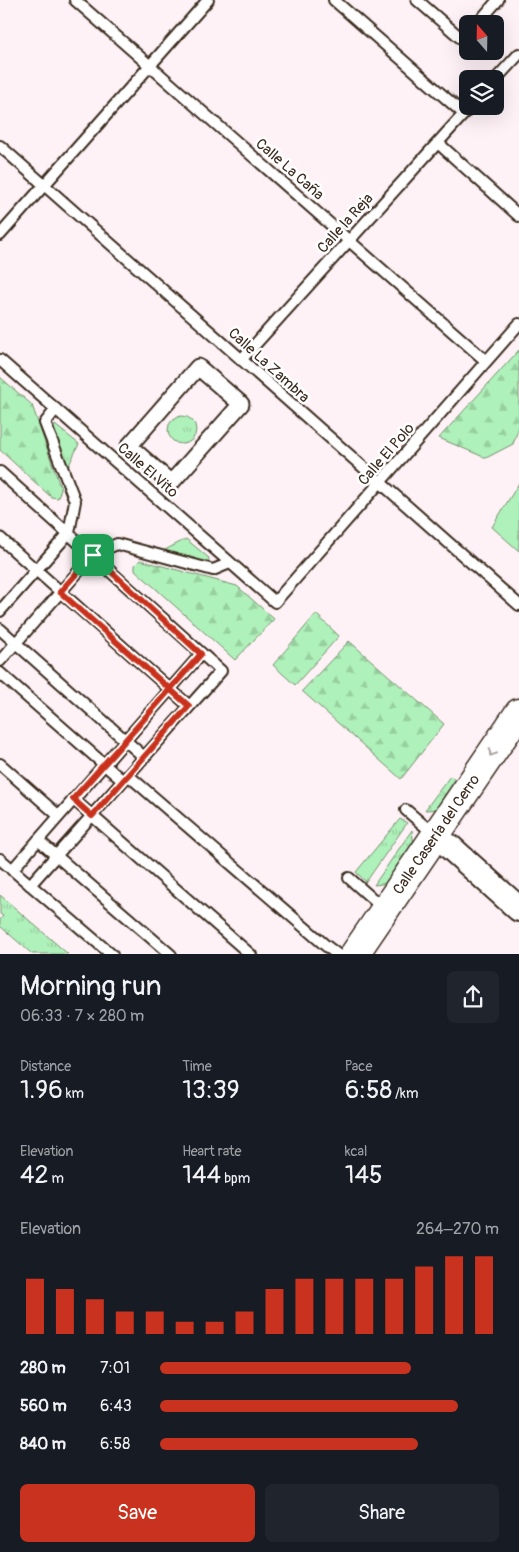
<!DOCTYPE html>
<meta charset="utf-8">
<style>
body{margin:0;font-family:Pangolin,sans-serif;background:#20242c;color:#f1f3f6;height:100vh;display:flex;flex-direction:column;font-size:19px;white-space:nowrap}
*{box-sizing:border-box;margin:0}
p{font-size:16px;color:#9ea1a6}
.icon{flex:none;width:28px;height:28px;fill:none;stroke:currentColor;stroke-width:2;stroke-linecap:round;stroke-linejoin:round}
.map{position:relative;height:954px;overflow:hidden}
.side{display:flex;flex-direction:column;background:#171b24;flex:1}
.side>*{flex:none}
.needle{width:32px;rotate:340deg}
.tools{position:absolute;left:459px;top:15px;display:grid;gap:10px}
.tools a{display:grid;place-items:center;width:45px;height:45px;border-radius:8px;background:#171b24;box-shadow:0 5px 20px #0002;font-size:25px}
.pin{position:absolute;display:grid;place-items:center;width:42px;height:42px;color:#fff;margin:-21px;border-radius:10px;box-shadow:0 2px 8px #0006}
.round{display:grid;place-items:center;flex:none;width:52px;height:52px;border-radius:8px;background:#20242c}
.summary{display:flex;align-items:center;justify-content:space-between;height:85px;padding:0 20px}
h1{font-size:28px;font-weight:600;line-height:38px}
.metrics{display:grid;grid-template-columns:repeat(3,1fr);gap:8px;height:85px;padding:5px 20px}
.metrics div{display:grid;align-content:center}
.metrics b{font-size:25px;font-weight:600}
.metrics small{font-size:14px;font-weight:400}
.metrics p{font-size:14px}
.chart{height:140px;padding:10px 20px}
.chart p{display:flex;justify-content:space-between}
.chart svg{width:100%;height:90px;margin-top:5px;stroke:#c8321e;stroke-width:6}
.button{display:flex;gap:10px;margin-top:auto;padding:10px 20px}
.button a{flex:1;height:58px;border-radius:8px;background:#c8321e;color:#fff;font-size:20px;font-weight:600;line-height:58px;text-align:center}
.button a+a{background:#20242c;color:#f1f3f6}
ul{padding:0 20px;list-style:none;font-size:16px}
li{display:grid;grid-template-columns:80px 60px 1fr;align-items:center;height:38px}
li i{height:12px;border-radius:6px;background:#c8321e}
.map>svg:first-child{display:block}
.grass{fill:url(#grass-tufts);stroke:#758e6c}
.forest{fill:url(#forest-firs);stroke:#758e6c}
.green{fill:#aff1ba;stroke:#758e6c}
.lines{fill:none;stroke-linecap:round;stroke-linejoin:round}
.service-casing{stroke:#3b2a1e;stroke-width:14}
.pedestrian-casing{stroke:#3b2a1e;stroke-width:19}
.tertiary-casing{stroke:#3b2a1e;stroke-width:28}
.secondary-casing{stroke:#3b2a1e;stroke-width:31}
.service{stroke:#fff;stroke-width:10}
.pedestrian{stroke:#fff;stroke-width:15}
.tertiary{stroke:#fff;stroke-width:24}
.secondary{stroke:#fff;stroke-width:28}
.oneway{stroke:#a79f9a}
.route-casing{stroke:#fff;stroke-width:10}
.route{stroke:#c8321e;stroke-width:6}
.labels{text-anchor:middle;stroke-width:5;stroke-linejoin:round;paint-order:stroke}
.street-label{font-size:15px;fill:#3b2a1e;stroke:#fff}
</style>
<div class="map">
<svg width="519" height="955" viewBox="0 0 519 955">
<defs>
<pattern id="grass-tufts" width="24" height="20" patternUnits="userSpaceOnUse" patternTransform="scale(1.25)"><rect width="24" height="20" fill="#aff1ba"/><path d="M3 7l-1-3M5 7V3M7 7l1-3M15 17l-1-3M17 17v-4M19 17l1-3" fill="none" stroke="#97cf9f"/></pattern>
<pattern id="forest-firs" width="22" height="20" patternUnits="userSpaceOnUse" patternTransform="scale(1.25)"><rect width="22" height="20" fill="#aff1ba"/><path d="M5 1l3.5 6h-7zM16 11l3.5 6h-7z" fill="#97cf9f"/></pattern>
</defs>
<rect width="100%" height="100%" fill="#fef2f6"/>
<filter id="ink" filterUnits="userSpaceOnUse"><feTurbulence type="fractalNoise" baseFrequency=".02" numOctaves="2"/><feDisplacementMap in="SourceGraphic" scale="10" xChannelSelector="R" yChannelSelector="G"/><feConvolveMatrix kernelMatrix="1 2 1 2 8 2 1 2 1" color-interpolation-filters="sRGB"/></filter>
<g filter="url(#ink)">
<!-- grass -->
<path class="grass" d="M168 430a14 14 0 1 1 28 0a14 14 0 1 1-28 0Z
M 55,425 L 79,444 L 68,467 L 53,430 Z
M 186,539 L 209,558 L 208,564 L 163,551 Z
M 450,776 L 459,783 L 441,809 L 425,810 Z
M 400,819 L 407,823 L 366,882 L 356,872 Z
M 412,830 L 414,847 L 390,883 L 374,885 Z
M 0,895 L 68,954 L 32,954 L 0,926 L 0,920 L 3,916 L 0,914 Z"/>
<!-- forest -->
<path class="forest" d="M 519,350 L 519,427 L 513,444 L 486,458 L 439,438 Z
M 0,377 L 32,405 L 61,489 L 58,498 L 51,497 L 0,450 Z
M 140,560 L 237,586 L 274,619 L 235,660 L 135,570 L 135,565 Z
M 316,614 L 339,636 L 295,685 L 273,665 Z
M 349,641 L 444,724 L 401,779 L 302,691 Z"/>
<!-- green -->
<path class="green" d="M 519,483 L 519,551 L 492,527 Z"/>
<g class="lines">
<!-- service casing -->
<g class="service-casing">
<path id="service" d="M 75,0 L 486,361
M 334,0 L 464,114
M 417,0 L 463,40 L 468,35
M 477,24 L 498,0
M 495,80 L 519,54
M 438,143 L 519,216
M 0,146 L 519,605
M 0,235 L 208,0
M 0,360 L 275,602 L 519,324
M 241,360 L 471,106
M 0,472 L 221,671 L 30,885
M 0,538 L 189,706
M 0,611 L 69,533 L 75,501 L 45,423 L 56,409
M 0,629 L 144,757
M 0,661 L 93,555 L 117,544 L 213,570 L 230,563
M 0,673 L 123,781
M 0,764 L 59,816
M 128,775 L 325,945 L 338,955
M 73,799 L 251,955
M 406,810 L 435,835
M 38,840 L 171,955
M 0,859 L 112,955
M 12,870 L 201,654
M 349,878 L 384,909"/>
</g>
<!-- pedestrian casing -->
<g class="pedestrian-casing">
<path id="pedestrian" d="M 198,367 L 241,404 L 171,483 L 129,446 Z"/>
</g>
<!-- tertiary casing -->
<g class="tertiary-casing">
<path id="tertiary" d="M 450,847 L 519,909"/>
</g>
<!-- secondary casing -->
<g class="secondary-casing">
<g id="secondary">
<path id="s1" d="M 354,955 L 519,713"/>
</g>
</g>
<!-- service -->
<use href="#service" class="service"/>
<!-- pedestrian -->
<use href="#pedestrian" class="pedestrian"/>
<!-- tertiary -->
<use href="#tertiary" class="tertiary"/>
<!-- secondary -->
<use href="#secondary" class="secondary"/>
</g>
<!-- one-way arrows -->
<defs><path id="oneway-chevron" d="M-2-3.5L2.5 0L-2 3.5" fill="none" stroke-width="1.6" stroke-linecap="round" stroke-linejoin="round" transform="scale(1.25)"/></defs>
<use class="oneway" href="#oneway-chevron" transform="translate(492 753) rotate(124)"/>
</g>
<g class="lines" filter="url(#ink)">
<!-- route casing -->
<g class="route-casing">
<path id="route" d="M 93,555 L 201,654 C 159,702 116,751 73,799 L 92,816 L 189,706 L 60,592 L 93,555"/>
</g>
<!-- route -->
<use href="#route" class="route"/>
</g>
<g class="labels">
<!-- street labels -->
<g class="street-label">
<text transform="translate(290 169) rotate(41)" y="5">Calle La Caña</text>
<text transform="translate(345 223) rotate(-48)" y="5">Calle la Reja</text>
<text transform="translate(269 365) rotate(42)" y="5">Calle La Zambra</text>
<text transform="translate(386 454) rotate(-49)" y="5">Calle El Polo</text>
<text transform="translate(148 470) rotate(41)" y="5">Calle El Vito</text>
<text dy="5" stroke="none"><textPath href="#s1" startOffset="146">Calle Casería del Cerro</textPath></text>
</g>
</g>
</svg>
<div class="tools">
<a><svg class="needle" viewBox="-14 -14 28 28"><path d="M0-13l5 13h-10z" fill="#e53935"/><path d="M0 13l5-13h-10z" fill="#9ea1a6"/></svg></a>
<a><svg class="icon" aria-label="layers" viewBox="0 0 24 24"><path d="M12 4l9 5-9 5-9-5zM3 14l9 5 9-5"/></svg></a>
</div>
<div class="pin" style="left:93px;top:555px;background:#1e9e55"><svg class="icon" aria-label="arrive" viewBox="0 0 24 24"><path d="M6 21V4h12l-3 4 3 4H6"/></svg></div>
</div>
<section class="side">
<div class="summary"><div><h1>Morning run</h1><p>06:33 · 7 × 280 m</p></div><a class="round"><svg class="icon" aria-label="share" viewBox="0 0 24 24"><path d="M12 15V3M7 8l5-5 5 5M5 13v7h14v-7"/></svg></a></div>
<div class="metrics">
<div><p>Distance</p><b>1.96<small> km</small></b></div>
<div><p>Time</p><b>13:39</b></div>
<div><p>Pace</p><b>6:58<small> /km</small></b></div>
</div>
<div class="metrics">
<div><p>Elevation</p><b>42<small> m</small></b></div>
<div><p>Heart rate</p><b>144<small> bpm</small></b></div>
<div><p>kcal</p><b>145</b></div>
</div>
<div class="chart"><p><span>Elevation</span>264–270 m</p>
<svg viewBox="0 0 160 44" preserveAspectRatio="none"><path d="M5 44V17M15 44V22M25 44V27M35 44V33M45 44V33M55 44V38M65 44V38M75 44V33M85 44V22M95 44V17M105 44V17M115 44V17M125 44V17M135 44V11M145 44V6M155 44V6"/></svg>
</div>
<ul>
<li><b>280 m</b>7:01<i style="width:74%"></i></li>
<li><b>560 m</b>6:43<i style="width:88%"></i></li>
<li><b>840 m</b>6:58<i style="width:76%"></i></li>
</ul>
<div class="button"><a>Save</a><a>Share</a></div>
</section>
